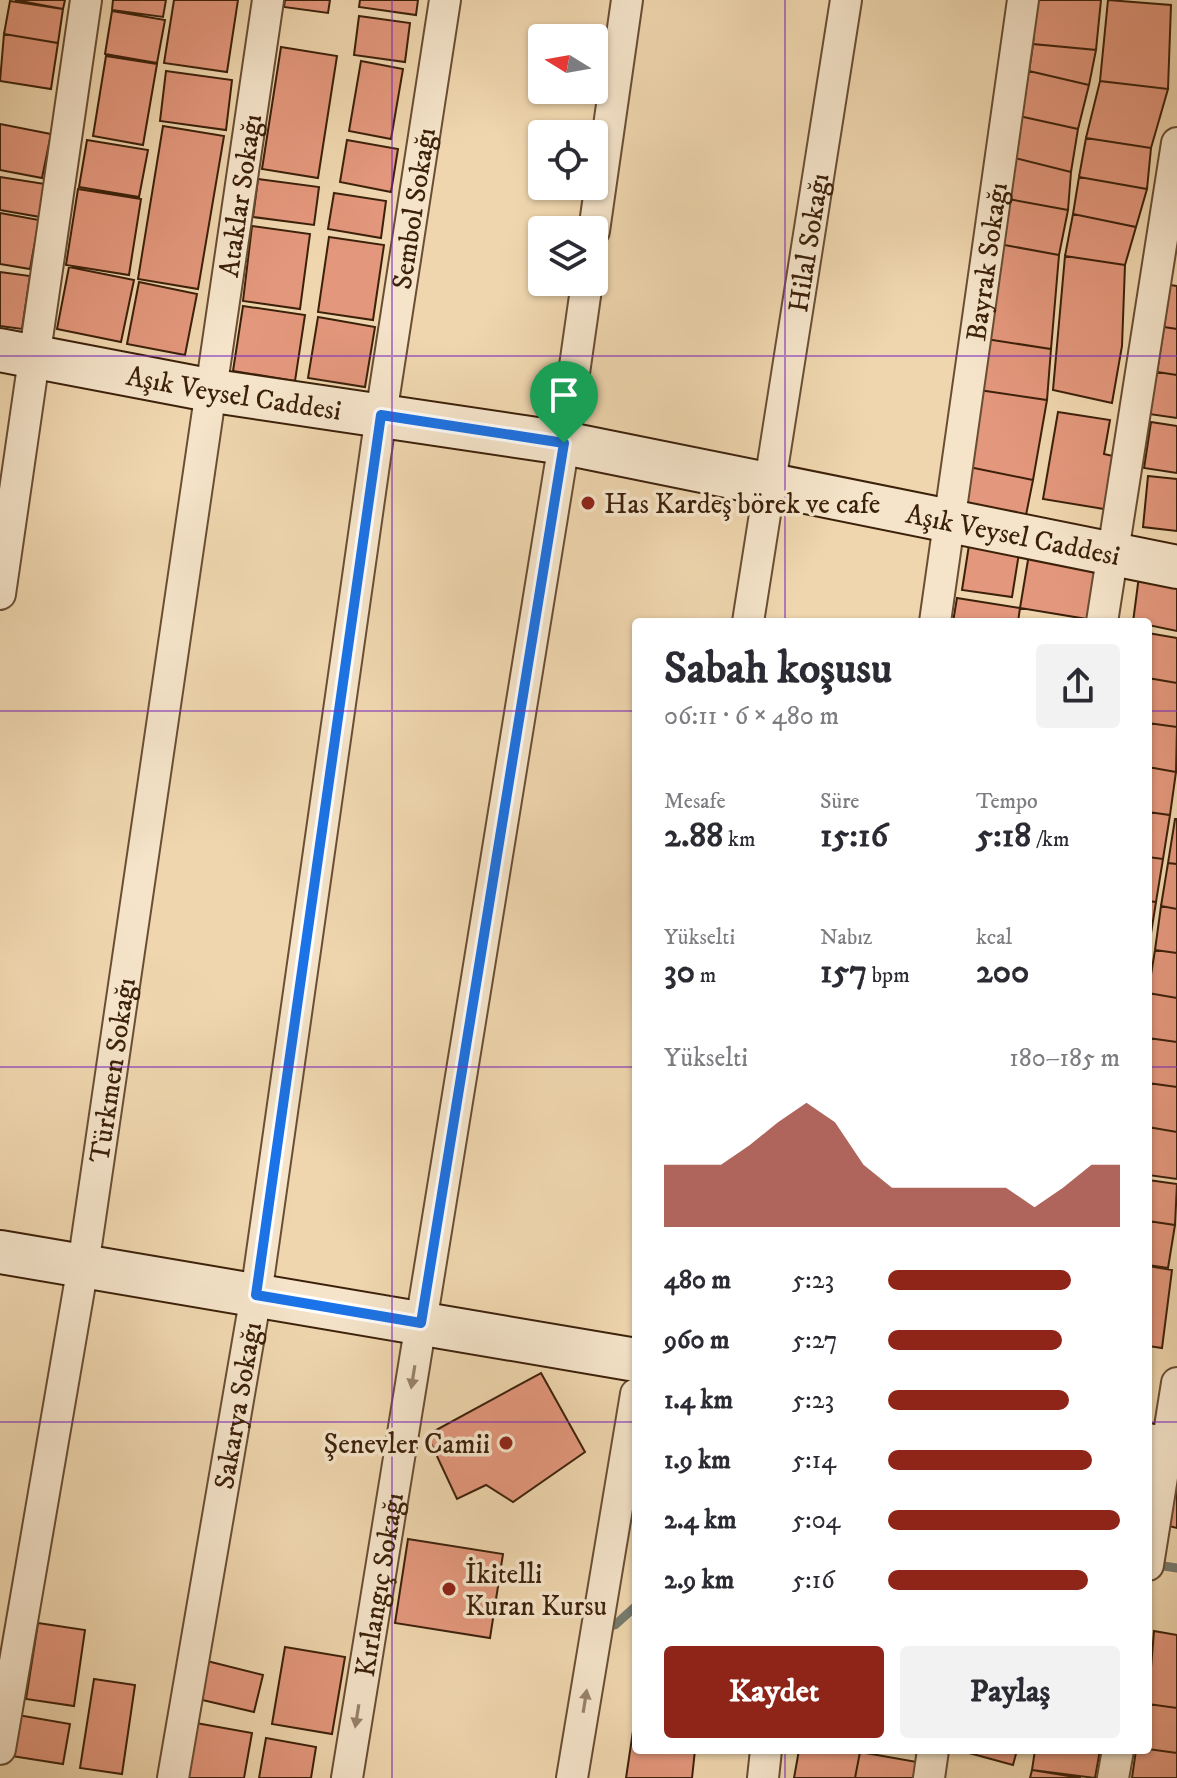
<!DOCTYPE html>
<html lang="tr">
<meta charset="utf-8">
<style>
body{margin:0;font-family:"IM FELL DW Pica",serif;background:#f2f2f3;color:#2b2b33;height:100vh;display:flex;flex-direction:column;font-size:30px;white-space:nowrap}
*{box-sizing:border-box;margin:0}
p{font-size:26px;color:#7c7c81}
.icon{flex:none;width:44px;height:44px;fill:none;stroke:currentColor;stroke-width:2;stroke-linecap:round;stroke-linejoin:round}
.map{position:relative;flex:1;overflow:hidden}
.sheet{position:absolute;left:632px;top:618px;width:520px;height:1136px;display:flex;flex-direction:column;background:#fff;border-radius:8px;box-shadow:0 2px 6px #0004}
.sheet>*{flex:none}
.needle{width:52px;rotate:281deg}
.buttons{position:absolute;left:528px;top:24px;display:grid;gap:16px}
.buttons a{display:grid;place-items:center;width:80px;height:80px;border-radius:8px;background:#fff;box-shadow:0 2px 6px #0004;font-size:40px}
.pin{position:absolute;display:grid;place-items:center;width:68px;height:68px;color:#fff;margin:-82px -34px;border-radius:50% 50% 50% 0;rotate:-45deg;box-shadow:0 0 8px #0007}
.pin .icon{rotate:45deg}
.round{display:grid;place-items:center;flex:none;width:84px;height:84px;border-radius:8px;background:#f2f2f3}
.overview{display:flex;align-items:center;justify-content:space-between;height:136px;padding:0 32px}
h1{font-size:44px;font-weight:800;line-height:60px}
.metrics{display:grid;grid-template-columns:repeat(3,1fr);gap:12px;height:136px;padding:8px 32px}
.metrics div{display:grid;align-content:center}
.metrics b{font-size:34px;font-weight:800}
.metrics small{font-size:22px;font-weight:400}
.metrics p{font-size:22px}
.chart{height:224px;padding:16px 32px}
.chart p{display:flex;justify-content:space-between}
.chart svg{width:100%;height:144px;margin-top:8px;fill:#8f2418;opacity:.7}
.button{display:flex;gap:16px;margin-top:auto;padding:16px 32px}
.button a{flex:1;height:92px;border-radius:8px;background:#8f2418;color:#fff;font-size:32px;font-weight:800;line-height:92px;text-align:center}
.button a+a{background:#f2f2f3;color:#2b2b33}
ul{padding:0 32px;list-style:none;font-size:26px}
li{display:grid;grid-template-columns:128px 96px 1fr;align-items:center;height:60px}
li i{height:20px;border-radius:10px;background:#8f2418}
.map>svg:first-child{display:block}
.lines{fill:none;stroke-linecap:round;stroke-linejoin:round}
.stream{stroke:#767b6f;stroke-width:9}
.building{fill:#e3977c;stroke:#3c210a;stroke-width:2}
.street-casing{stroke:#694e33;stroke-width:34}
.secondary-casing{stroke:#3c210a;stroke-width:46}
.street{stroke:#f5e4ca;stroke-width:30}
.secondary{stroke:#f5e4ca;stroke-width:42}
.oneway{fill:#98826a}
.route-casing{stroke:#fff;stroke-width:16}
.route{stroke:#1a73e8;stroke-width:10}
.grid{fill:none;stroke:#7b2cbf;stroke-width:2;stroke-opacity:0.55}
.poi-dot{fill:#8f2418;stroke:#f5e4ca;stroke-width:3}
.labels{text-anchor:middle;stroke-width:7;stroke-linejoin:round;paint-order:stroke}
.street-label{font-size:28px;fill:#3c210a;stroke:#f5e4ca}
.poi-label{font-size:28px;fill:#3c210a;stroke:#f5e4ca;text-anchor:start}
</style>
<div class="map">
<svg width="1177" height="1778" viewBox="0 0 1177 1778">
<rect width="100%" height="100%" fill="#efd6ae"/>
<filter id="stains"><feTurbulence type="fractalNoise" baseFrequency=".0025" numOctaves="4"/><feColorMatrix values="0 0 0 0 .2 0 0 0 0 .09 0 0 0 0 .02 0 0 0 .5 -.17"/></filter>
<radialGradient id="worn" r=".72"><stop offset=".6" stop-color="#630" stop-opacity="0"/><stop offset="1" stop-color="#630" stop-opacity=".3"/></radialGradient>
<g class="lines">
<!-- stream -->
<path class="stream" d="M 1151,1564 L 1177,1568
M 615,1625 L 636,1606"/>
</g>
<!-- building -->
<path class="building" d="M 15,0 L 65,0 L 63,9 Z
M 113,0 L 166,0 L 163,17 L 112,10 Z
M 174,0 L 238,0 L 227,72 L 164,63 Z
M 285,0 L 330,0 L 328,13 L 284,7 Z
M 360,0 L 418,0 L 416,15 L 359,7 Z
M 1037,0 L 1101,0 L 1096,50 L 1033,44 Z
M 1108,0 L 1171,5 L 1168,89 L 1100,81 Z
M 10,1 L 63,9 L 58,43 L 4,34 Z
M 112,11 L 165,20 L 157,63 L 105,54 Z
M 359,16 L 410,23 L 405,62 L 354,55 Z
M 4,34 L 58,43 L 51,89 L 0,81 Z
M 1033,44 L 1096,50 L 1089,85 L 1029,71 Z
M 281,47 L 337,56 L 318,178 L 262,169 Z
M 106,56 L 157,64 L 143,145 L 93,136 Z
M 361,61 L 403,69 L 391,139 L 349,131 Z
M 166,71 L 232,80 L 226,130 L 160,121 Z
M 1029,71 L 1089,85 L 1078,129 L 1019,116 Z
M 1100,81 L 1168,89 L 1151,148 L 1086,138 Z
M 1019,116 L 1078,129 L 1071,172 L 1011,157 Z
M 0,124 L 51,134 L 42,178 L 0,170 Z
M 163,126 L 224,136 L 198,289 L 138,279 Z
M 1086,138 L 1151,148 L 1147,189 L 1079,177 Z
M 87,140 L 148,150 L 139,197 L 79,187 Z
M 347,140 L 398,149 L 391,192 L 340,182 Z
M 1011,157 L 1071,172 L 1068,210 L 1008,199 Z
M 0,177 L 45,184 L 40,217 L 0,210 Z
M 1079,177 L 1147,189 L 1136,227 L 1073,214 Z
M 258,179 L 319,187 L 314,225 L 253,217 Z
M 78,189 L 141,199 L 129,275 L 66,265 Z
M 334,193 L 386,201 L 381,238 L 328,229 Z
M 1008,199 L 1068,210 L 1059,255 L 999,244 Z
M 0,213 L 39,220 L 30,269 L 0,264 Z
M 1073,214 L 1136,227 L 1125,265 L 1065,256 Z
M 252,226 L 310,234 L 300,309 L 243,301 Z
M 329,237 L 384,245 L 373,320 L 318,312 Z
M 999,244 L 1059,255 L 1051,349 L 986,339 Z
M 1065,256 L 1125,265 L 1122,346 L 1112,403 L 1053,390 Z
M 69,267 L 134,280 L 121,342 L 57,329 Z
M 0,272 L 30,276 L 22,329 L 0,326 Z
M 139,282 L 197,294 L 185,355 L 127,344 Z
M 1170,285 L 1177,286 L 1177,329 L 1164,327 Z
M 243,306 L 305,315 L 295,381 L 233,371 Z
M 318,317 L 375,327 L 365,387 L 308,378 Z
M 1164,327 L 1177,329 L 1177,375 L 1157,372 Z
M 986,339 L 1051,349 L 1047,400 L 979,390 Z
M 1157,372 L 1177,375 L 1177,418 L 1149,414 Z
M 979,390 L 1047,400 L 1033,480 L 969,467 Z
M 1058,412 L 1110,420 L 1104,454 L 1113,456 L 1104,509 L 1043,499 Z
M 1151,422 L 1177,426 L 1177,473 L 1144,468 Z
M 969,467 L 1033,480 L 1024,525 L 961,511 Z
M 1148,476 L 1177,479 L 1177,531 L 1143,527 Z
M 969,545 L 1019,553 L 1012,597 L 962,590 Z
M 1029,554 L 1096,565 L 1087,619 L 1020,608 Z
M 1139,576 L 1177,582 L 1177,631 L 1148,625 L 1148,622 L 1133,622 Z
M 957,598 L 1020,608 L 1018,622 L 953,622 Z
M 1148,633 L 1177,638 L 1177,683 L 1148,678 Z
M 1148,678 L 1177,683 L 1177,727 L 1148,723 Z
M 1148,723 L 1177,727 L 1176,772 L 1148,767 Z
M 1148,767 L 1176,772 L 1170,815 L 1148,812 Z
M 1148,812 L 1170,815 L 1163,859 L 1148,857 Z
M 1175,819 L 1177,819 L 1177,864 L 1168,863 Z
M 1148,857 L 1163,859 L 1156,902 L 1148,901 Z
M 1168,863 L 1177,864 L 1177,909 L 1161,906 Z
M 1148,901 L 1156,902 L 1149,946 L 1148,946 Z
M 1161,906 L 1177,909 L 1177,953 L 1155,950 Z
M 1155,950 L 1177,953 L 1177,998 L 1148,993 Z
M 1148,993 L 1177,998 L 1177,1042 L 1148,1038 Z
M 1148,1038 L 1177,1042 L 1177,1087 L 1148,1083 Z
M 1148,1083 L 1177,1087 L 1177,1132 L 1148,1127 Z
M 1148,1127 L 1177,1132 L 1177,1179 L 1148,1175 Z
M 1148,1180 L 1177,1184 L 1175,1225 L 1148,1221 Z
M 1148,1221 L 1175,1225 L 1168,1268 L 1148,1265 Z
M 1148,1266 L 1172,1270 L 1162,1348 L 1148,1346 Z
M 541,1373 L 585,1452 L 513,1502 L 486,1485 L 457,1499 L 427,1435 Z
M 1177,1460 L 1177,1528 L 1165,1525 Z
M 408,1539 L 503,1554 L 490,1638 L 395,1623 Z
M 38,1623 L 85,1630 L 74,1706 L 26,1699 Z
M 1154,1631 L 1177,1635 L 1177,1708 L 1148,1704 Z
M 285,1647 L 345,1657 L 332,1734 L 272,1724 Z
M 207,1661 L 263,1675 L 254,1712 L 198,1699 Z
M 94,1679 L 135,1685 L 122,1774 L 80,1768 Z
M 1148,1704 L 1177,1708 L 1177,1753 L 1148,1749 Z
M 636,1711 L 636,1750 L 695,1750 L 692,1778 L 626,1778 Z
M 12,1714 L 70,1724 L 63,1764 L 5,1755 Z
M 196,1723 L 252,1733 L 244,1778 L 187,1778 Z
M 266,1738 L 316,1747 L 311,1778 L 259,1778 Z
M 1148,1749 L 1177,1753 L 1177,1778 L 1132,1778 L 1136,1750 Z
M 799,1750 L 860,1752 L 855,1778 L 794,1778 Z
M 958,1750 L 1017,1750 L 1013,1765 Z
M 1035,1750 L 1100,1750 L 1095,1778 L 1032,1770 Z
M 860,1752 L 917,1762 L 914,1778 L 855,1778 Z
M 1032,1770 L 1081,1778 L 1030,1778 Z"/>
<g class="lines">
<!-- street casing -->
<g class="street-casing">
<g id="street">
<path d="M 594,231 L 627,0"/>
<path d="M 0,594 L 86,0"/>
<path id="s1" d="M 748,622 L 846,0"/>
<path id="s2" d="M 935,622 L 1023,0"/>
<path d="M 1102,622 L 1177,143"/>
<path d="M 1148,1565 L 1177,1383"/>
<path id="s3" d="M 0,1749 L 83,1266 L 268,0"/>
<path id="s4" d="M 173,1778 L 256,1295 L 381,415 L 445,0"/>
<path id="s5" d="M 347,1778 L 564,443 L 587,282"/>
<path d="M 572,1778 L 636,1394"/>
<path d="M 763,1778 L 766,1750"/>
<path d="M 929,1778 L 933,1750"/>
<path d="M 1113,1778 L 1118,1750"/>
</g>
</g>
<!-- secondary casing -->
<g class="secondary-casing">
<g id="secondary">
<path id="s6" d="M 0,350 L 214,391 L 564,443 L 1177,567"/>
<path d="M 0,1252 L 636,1360"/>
<path d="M 1148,1445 L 1177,1451"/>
</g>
</g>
<!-- street -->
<use href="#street" class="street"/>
<!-- secondary -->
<use href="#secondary" class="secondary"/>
</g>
<!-- one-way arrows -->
<defs><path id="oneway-solid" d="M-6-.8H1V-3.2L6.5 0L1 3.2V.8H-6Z" transform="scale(2)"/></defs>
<g class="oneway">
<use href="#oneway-solid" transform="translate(413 1377) rotate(99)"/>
<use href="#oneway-solid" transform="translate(585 1701) rotate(-81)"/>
<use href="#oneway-solid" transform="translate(357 1716) rotate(99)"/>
</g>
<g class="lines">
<!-- route casing -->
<g class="route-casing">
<path id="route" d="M 381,415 L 564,443 L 421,1323 L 256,1295 Z"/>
</g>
<!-- route -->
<use href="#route" class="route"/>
</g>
<!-- grid -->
<path class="grid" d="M 392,0 L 392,1778M 785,0 L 785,622M 0,356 L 1177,356M 0,711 L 636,711M 1148,711 L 1177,711M 0,1067 L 636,1067M 1148,1067 L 1177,1067M 0,1422 L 636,1422M 1148,1422 L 1177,1422M 785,1750 L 785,1778"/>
<!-- markers -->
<g class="poi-dot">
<circle cx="588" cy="503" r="8"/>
<circle cx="506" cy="1443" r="8"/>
<circle cx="449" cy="1589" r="8"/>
</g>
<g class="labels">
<!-- street labels -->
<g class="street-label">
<text dy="10" stroke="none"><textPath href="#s3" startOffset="1572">Ataklar Sokağı</textPath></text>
<text dy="10" stroke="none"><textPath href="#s4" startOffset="1588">Sembol Sokağı</textPath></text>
<text dy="10" stroke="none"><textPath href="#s1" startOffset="384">Hilal Sokağı</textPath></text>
<text dy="10" stroke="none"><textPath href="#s2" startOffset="364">Bayrak Sokağı</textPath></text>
<text dy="10" stroke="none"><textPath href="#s6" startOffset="238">Aşık Veysel Caddesi</textPath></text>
<text dy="10" stroke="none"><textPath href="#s6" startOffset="1030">Aşık Veysel Caddesi</textPath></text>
<text dy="10" stroke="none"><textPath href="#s3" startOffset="688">Türkmen Sokağı</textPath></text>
<text dy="10" stroke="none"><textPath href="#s4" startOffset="378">Sakarya Sokağı</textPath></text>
<text dy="10" stroke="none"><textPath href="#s5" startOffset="196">Kırlangıç Sokağı</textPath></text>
</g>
<!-- poi labels -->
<g class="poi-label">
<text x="604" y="513">Has Kardeş börek ve cafe</text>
<text x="490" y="1453" text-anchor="end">Şenevler Camii</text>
<text x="465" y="1583">İkitelli<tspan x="465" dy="32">Kuran Kursu</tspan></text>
</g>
</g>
<rect width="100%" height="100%" filter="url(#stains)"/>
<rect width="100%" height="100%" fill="url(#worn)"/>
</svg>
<div class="buttons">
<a><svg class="needle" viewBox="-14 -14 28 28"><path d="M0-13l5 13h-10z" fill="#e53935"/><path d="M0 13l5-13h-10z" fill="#7c7c81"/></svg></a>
<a><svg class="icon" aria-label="locate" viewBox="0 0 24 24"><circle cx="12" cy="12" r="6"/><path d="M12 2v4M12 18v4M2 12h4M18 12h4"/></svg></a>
<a><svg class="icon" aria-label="layers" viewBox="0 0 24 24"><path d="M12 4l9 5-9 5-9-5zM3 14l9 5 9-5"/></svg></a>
</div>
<div class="pin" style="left:564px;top:443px;background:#1e9e55"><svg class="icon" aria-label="arrive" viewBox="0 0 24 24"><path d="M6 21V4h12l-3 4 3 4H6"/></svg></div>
<section class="sheet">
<div class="overview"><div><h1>Sabah koşusu</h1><p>06:11 · 6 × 480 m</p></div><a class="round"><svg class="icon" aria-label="share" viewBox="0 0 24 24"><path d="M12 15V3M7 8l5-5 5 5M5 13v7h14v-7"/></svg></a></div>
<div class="metrics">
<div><p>Mesafe</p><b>2.88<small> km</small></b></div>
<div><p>Süre</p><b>15:16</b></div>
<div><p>Tempo</p><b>5:18<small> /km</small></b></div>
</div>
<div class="metrics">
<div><p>Yükselti</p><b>30<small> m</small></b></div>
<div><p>Nabız</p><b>157<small> bpm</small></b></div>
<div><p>kcal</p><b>200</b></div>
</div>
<div class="chart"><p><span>Yükselti</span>180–185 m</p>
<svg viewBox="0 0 160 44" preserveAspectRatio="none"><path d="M0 44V25L10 25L20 25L30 19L40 12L50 6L60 12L70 25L80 32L90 32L100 32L110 32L120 32L130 38L140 32L150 25L160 25V44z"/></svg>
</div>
<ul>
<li><b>480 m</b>5:23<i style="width:79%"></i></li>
<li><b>960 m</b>5:27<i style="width:75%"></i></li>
<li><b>1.4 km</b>5:23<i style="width:78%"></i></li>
<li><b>1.9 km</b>5:14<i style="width:88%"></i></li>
<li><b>2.4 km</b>5:04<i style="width:100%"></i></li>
<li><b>2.9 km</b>5:16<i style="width:86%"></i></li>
</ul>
<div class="button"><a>Kaydet</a><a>Paylaş</a></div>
</section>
</div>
